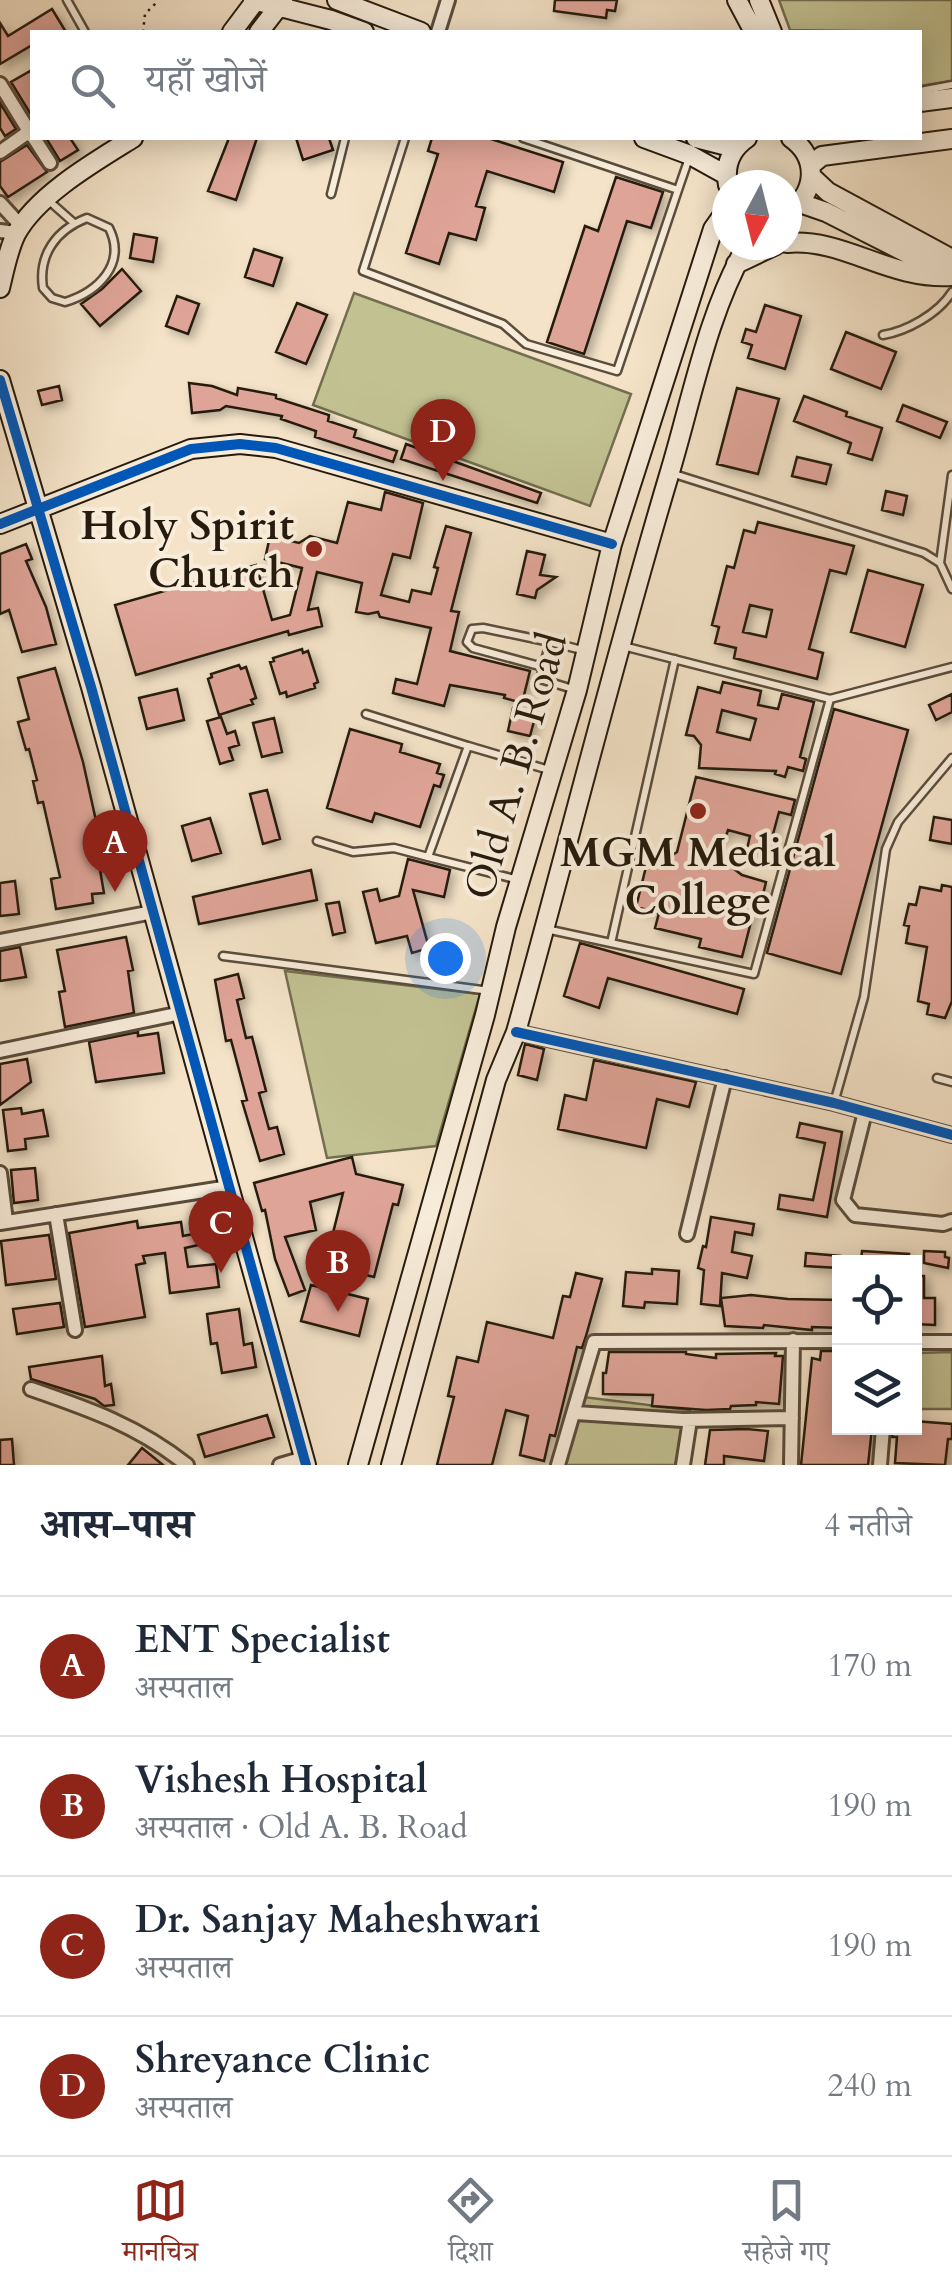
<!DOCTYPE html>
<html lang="hi">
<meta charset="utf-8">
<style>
body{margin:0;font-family:Cardo,"Noto Serif Devanagari",serif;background:#f6f6f7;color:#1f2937}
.controls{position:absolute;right:30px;bottom:30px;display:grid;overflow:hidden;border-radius:0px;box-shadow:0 5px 25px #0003}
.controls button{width:90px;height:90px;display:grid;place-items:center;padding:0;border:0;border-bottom:2px solid #e0e1e3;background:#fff;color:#1f2937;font:50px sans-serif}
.compass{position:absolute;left:712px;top:170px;width:90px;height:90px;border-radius:50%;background:#fff;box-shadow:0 5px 25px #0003;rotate:187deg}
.you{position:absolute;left:445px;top:958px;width:35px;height:35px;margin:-25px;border:8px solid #fff;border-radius:50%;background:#1a73e8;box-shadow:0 0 0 15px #1a73e833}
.badge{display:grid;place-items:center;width:65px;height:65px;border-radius:50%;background:#8f2418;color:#fff;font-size:32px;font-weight:700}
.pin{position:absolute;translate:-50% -82px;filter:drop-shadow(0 2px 5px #0008)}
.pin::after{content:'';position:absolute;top:52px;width:35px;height:30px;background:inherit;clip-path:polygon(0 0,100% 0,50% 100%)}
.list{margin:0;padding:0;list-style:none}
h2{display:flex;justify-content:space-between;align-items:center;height:130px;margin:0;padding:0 40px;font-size:42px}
h2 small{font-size:32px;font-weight:400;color:#747a83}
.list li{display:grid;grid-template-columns:65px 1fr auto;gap:30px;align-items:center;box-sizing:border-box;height:140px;padding:0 40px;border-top:2px solid #e0e1e3}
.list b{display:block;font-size:38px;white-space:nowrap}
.list p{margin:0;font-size:32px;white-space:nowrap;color:#747a83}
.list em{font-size:32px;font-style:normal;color:#747a83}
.icon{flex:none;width:55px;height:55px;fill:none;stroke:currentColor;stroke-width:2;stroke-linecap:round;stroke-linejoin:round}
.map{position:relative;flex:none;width:952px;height:1465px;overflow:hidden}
.search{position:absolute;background:#fff;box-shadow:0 5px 25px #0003;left:30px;right:30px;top:30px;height:110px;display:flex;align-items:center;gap:25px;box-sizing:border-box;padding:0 35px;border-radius:0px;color:#747a83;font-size:38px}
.sheet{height:690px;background:#fff}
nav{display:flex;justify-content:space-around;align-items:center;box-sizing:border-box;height:140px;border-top:2px solid #e0e1e3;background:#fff;font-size:28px;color:#747a83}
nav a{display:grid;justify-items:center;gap:5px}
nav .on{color:#8f2418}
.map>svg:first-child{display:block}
.green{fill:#c2c192;stroke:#746e50;stroke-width:2.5}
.building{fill:#dfa498;stroke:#261b0d;stroke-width:2.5;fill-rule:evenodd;filter:url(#shadow)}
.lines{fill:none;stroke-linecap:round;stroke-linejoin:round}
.lane-casing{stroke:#5a4d3c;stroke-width:11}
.street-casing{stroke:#5a4d3c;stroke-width:18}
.secondary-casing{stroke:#261b0d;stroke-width:22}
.path{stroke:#261b0d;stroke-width:2.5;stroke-dasharray:2.5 5;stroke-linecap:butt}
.lane{stroke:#f8eddb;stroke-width:6}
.street{stroke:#f8eddb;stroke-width:12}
.secondary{stroke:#f8eddb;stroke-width:18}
.cycleway-casing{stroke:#f8eddb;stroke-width:16}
.cycleway{stroke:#0057b8;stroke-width:10}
.poi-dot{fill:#8f2418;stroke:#f8eddb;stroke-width:4}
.labels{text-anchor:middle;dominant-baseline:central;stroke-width:8;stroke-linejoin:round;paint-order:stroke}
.poi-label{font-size:42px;font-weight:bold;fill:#261b0d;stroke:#f8eddb;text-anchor:end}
.street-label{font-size:42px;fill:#261b0d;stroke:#f8eddb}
</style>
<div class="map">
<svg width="952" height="1465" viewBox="0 0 952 1465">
<defs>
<filter id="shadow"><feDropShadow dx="4.5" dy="4.5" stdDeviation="5" flood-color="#0004"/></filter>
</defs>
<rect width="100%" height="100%" fill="#f4e3c8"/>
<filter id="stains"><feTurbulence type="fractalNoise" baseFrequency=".002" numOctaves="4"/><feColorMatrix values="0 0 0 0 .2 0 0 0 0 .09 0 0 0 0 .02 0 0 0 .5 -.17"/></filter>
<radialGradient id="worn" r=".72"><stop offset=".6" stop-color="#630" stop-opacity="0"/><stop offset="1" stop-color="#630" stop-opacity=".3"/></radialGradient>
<!-- green -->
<path class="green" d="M779,0h173v81l-32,5v-54l-130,-2z
M354,293l277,101 -41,112 -277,-101z
M285,971l195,23 -44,152 -109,12z
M952,1352v57h-37v-56z
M583,1397l107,13 -15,55h-112z"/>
<!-- building -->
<path class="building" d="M555,0h62l-2,11 -8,-1 -1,8 -52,-7z
M52,9l14,23h-34v13l-32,19v-41l8,13z
M32,70v42l-2,1 -19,-31z
M0,103l16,26 -11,7 -5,-8z
M46,138h24l8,12 -18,11z
M229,138h28l-21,62 -28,-9z
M296,138h33l4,12 -30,10z
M432,138h56l75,24 -9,30 -67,-21 -11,35 9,2 -9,32 -27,-7 -10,31 -33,-11 32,-99 -10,-3z
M27,145l20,27 -39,25 -8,-11v-24z
M616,177l47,15 -12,36 -24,-7 -43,133 -37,-12 38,-116 13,5z
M134,234l23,4 -4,24 -23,-4z
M254,249l28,9 -9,28 -28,-9z
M122,269l19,22 -41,35 -19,-22 21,-15z
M177,296l22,8 -11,30 -22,-8z
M297,303l30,12 -21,49 -30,-12z
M765,305l36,11 -16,53 -37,-11 4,-13 -10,-3 4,-13 10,3z
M846,332l50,20 -15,37 -50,-20z
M189,383l23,3 25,9 1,-7 38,7v3l53,17 -1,6 28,9 -2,7 43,14 -4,11 -78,-25 1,-6 -35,-12 1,-3 -56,-10 -6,4 -28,3z
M59,386l3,14 -20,5 -4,-14z
M737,388l42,11 -21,75 -41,-10z
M804,396l43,16 -1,4 36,12 -10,32 -24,-7 3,-10 -57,-22z
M903,405l44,17 -7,16 -43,-17z
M406,444l135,49 -4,10 -136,-44z
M797,457l34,8 -5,19 -34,-8z
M886,491l21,5 -4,19 -21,-5z
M385,492l38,11 -13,55 -17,-4 -12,41 28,7 3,-12 19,4 7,-26 -4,-1 12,-41 25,7 -20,78 8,1 -9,39 80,20 -8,32 -18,-5 1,-3 -55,-10 -6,21 -51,-13 3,-14 21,5 14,-56 -51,-11 -2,-5 -10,2 -12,-2 6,-29 -45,-11 -9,38 10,-2 4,18 -33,9 -1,-4 -152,44 -21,-70 141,-40 16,55 18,-5 12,-47 -37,-9 5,-23 29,7 11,-7 27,7 11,-41 33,8z
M758,522l96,24 -8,28 -16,-4 -21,79 14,4 -6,26 -83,-21 2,-10 -21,-5 4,-16 -7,-2 15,-59 7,2 10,-38 11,3zM750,605l22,5 -6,27 -23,-5z
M26,544l6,15 -6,2 20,46 10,37 -34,8 -13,-42 -9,4v-60z
M527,551l18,4 -5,20 16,2 -19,13 -2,8 -18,-4z
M868,570l55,15 -18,62 -54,-15z
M302,649l1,4 5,-2 10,31 -4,2 1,4 -28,9 -1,-5 -6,2 -10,-32 4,-1 -1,-3z
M239,665l2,4 5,-2 10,31 -5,2 2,4 -34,11 -11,-36 4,-2 -1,-3z
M55,668l28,94 21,95 -6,1 6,35 -12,1 1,9 -37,6 -5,-30 9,-2 -17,-75 -5,1 -5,-22 4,-1 -8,-31 -3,1 -8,-28 11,-3 -11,-41z
M723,682l38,9 -3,14 20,4 4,-15 32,8 -14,55 6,2 -3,12 -15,-4 -3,10 -10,-3 1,-3 -77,-3 2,-23 -7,-9 -8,-1 12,-48 22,6zM722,710l34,9 -6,21 -33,-8z
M177,689l7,31 -37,9 -8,-31z
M952,694v18l-16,8 -7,-15z
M513,708l23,6 -6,22 -22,-5z
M834,709l74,21 -67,244 -74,-21z
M221,717l6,17 8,-3 4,14 -10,3 4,12 -13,4 -13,-43z
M274,718l8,34 -20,5 -9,-34z
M350,729l52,15 -2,8 40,12 -3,9 7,2 -4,12 -6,-2 -14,42 -45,-14 -3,9 -45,-14z
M696,777l99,23 -4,15 -12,-3 -7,26 5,1 -4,17 -26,-7 3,-13 -22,-6 -3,9 -9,-3 -3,17 29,22 24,7 -7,29 -5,-1 -12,47 -43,-10 2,-8 -46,-11 4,-15 -23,-6 12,-48 16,2 13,-9z
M267,790l13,49 -17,5 -13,-50z
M934,817l18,3v24l-22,-4z
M210,818l11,35 -29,8 -10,-35z
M408,859l42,11 -6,27 -31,-7 16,58 -17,5 -5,-17 -31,7 -13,-51 14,-3 3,12 19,-5z
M311,870l6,30 -118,24 -6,-27z
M15,881l4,33 -19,2v-33z
M942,885l10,2v114l-7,17 -18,-4 2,-10 -11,-3 9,-54 -21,-4 3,-17 -5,-1 5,-21 7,1 4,-18 21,4z
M339,902l6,30 -12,3 -7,-31z
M126,937l7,33 -5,1 6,42 -69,14 -6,-35 6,-1 -8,-41z
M580,943l164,46 -7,25 -129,-36 -9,30 -35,-12z
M20,947l6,30 -26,4v-30z
M238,974l6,24 -7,2 9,38 6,-1 14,54 -7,2 10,36 8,-2 7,27 -24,7 -18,-60 5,-1 -16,-60 -5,1 -11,-61z
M138,1032v4l20,-3 6,40 -68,9 -7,-40z
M525,1044l19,5 -7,31 -19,-5z
M27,1059l4,23 -31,23v-41z
M594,1060l102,22 -7,25 -32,-8 -11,49 -88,-19 7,-34 21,5z
M21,1108l1,6 21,-4 5,26 -23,3 1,10 -18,2 -5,-41z
M800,1123l42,9 -15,85 -49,-8 2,-14 33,5 12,-57 -28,-6z
M352,1157l4,17 47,11 -5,20 -5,-1 -19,73 -49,-12 18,-72 -33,9 6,28 -31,7 20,53 -16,6 -14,-37 -10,-49 -3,1 -8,-28z
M35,1168l3,32 -24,3 -3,-33z
M711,1217l43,7 -2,11 -17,-3 -3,20 20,4 -5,22 -25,-5 -2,33 -19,-2 3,-34 -6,-2 5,-22 3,1z
M137,1221l1,7 43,-6 2,14 30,-6 3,11 -31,7 3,19 28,-3 3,23 -49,6 -5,-40 -22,3 2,7 -9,2 9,52 -60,10 -16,-94z
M49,1235l7,44 -50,6 -5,-44z
M862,1251l47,3v8h-48z
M924,1251l21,1v5l4,1 -1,10 -24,-5z
M806,1253l34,3 -1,12 -34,-2z
M652,1269l27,2 -2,33 -32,-2 -1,6 -21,-2 3,-34 26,2z
M576,1273l26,6 -16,57 -4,12 -5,-1 -22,89 -5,-1 -6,26 -24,-6 8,-39 -22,-6 -14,55h-55l17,-68 -6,-1 9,-39 21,5 9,-40 66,16 10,-42 7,1z
M914,1276h10v22h11v27l-21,-1z
M311,1285l57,14 -9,37 -58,-15z
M751,1295l37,4 52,1v28l-28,-1v3l-48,-5 -1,3 -38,-2 -4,-28z
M60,1303l4,24 -47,7 -4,-25z
M239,1309l5,36 8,-2 4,24 -34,6 -5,-30 -6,1 -4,-30z
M821,1351h17l2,77h32l-4,37h-67l11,-107 8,2z
M609,1352h77v2l30,4v-4l60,-1 -1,3h8l-4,48 -23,-2v3l-25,1 -1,3 -24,1 -54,-4 1,-11 -50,-1v-21h3z
M102,1356l3,30 6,-2 3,21 -10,1 -9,-7 -64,-20 -2,-12z
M267,1415l7,22 -69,20 -7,-22z
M914,1421l38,3v15h-4l-3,26 -50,-2 2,-26h-5l1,-9h21z
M747,1429l21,2 -4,30 -40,-5v9h-19l5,-35z
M12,1439l2,26h-14v-25z
M142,1448l21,17h-35z"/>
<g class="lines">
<!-- lane casing -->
<g class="lane-casing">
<path id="lane" d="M67,0l18,32
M920,91l32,-6
M405,138l-42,133 140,53 23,20 91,27 61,-181 -155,-52
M678,190l11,-32
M331,194l14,-56
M48,200l26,23
M87,218l22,10c18,36 -11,64 -44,74l-13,-4 -9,-10c-5,-33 13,-58 44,-70z
M883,335c24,-4 55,-21 69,-43
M671,473l253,80 16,10 12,26
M940,563l12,-88
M623,646l207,53
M543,667l-70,-19 -6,-6 5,-13 11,-1 67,14
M576,690l-36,-11 10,-37 36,9
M366,714l102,32
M317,841l36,11 41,-4 34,9
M515,879l-87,-22 40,-111 81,24
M546,929l208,45 76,-275 122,-32
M611,943l64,-284
M223,956l267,35
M937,1078l15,4
M834,1103l30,-106 22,-148 12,-27 54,-64"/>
</g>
<!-- street casing -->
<g class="street-casing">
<path id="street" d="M438,32l10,-32
M0,84l32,52
M34,138l16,25
M0,152l30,-21
M0,203l22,24
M0,231l16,2
M0,941l153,-29
M516,1032l318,71 118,32
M0,1051l181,-38
M865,1112l-22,88 12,15 88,9 9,-3
M0,1173l6,48
M56,1214l19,116
M0,1223l229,-36
M687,1234l38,-156
M914,1342h38
M31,1389c58,20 107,37 156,76
M576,1413l107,7 109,-2
M280,1465l24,-7
M558,1465l36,-123 246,-1
M683,1465l7,-45
M791,1465l2,-125
M880,1465l3,-37"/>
</g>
<!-- secondary casing -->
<g class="secondary-casing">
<path id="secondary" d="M253,0l78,20 33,12
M337,0l84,32
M737,0l17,32
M759,0l13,32
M232,32l24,-32
M259,32l24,-31
M920,102l32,-4
M644,138l46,17 36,20
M696,138l39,10
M811,165l11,-9 130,-17
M812,177l16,15 124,67
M728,185c-4,-20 3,-36 19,-47
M800,203l26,9 126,64
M787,212c30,-18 32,-54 4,-74
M787,243c58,-5 101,37 165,33
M736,264l40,-19
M0,288c4,-16 8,-38 16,-54 21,-39 80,-73 117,-96
M0,380l91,307 215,778
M0,524l191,-75 49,-5 36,4 336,96
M358,1465l127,-450 21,-88 71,-237 35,-146 101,-315 14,-20
M391,1465l105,-385 20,-48c52,-186 98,-373 153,-557 23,-76 38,-161 78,-230"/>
</g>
<!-- path -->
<path class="path" d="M143,32l2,-18 12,-12"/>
<!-- lane -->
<use href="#lane" class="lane"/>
<!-- street -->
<use href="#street" class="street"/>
<!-- secondary -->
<use href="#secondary" class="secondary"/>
<!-- cycleway casing -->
<g class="cycleway-casing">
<path id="cycleway" d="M0,380l91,307 215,778
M0,524l191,-75 49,-5 36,4 336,96
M516,1032l318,71 118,32"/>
</g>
<!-- cycleway -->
<use href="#cycleway" class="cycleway"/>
</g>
<!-- markers -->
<g class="poi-dot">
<circle cx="314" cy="549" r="10"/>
<circle cx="698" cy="811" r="10"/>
</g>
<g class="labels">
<!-- poi labels -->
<g class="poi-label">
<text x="294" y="525">Holy Spirit<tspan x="294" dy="48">Church</tspan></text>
<text x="698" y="852" text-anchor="middle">MGM Medical<tspan x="698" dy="48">College</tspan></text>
</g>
<!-- street labels -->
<g class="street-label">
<text transform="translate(516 766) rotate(-74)">Old A. B. Road</text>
</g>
</g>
<rect width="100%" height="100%" filter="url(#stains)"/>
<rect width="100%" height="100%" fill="url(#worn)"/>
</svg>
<div class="controls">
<button><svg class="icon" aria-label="locate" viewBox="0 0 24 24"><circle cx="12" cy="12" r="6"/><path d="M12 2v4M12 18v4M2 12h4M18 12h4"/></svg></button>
<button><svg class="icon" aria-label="layers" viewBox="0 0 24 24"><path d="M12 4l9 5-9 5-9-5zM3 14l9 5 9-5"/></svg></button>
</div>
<svg class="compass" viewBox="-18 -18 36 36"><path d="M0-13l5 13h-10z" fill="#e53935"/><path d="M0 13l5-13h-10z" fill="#747a83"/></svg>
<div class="you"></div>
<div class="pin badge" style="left:115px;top:892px">A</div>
<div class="pin badge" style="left:338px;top:1312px">B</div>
<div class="pin badge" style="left:221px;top:1273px">C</div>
<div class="pin badge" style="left:443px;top:481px">D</div>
<div class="search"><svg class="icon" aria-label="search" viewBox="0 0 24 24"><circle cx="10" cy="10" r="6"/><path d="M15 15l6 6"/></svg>यहाँ खोजें</div>
</div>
<section class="sheet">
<h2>आस-पास<small>4 नतीजे</small></h2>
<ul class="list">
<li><span class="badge">A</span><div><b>ENT Specialist</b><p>अस्पताल</p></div><em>170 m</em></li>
<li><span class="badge">B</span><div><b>Vishesh Hospital</b><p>अस्पताल · Old A. B. Road</p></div><em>190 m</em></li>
<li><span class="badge">C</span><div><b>Dr. Sanjay Maheshwari</b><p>अस्पताल</p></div><em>190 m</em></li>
<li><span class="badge">D</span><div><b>Shreyance Clinic</b><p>अस्पताल</p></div><em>240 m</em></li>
</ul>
</section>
<nav>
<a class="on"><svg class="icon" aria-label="map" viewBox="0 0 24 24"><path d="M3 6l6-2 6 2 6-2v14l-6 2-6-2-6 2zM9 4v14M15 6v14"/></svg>मानचित्र</a>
<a><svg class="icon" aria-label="directions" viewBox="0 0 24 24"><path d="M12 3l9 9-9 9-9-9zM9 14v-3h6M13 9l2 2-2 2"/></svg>दिशा</a>
<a><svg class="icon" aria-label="saved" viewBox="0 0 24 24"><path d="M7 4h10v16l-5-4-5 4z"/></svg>सहेजे गए</a>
</nav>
